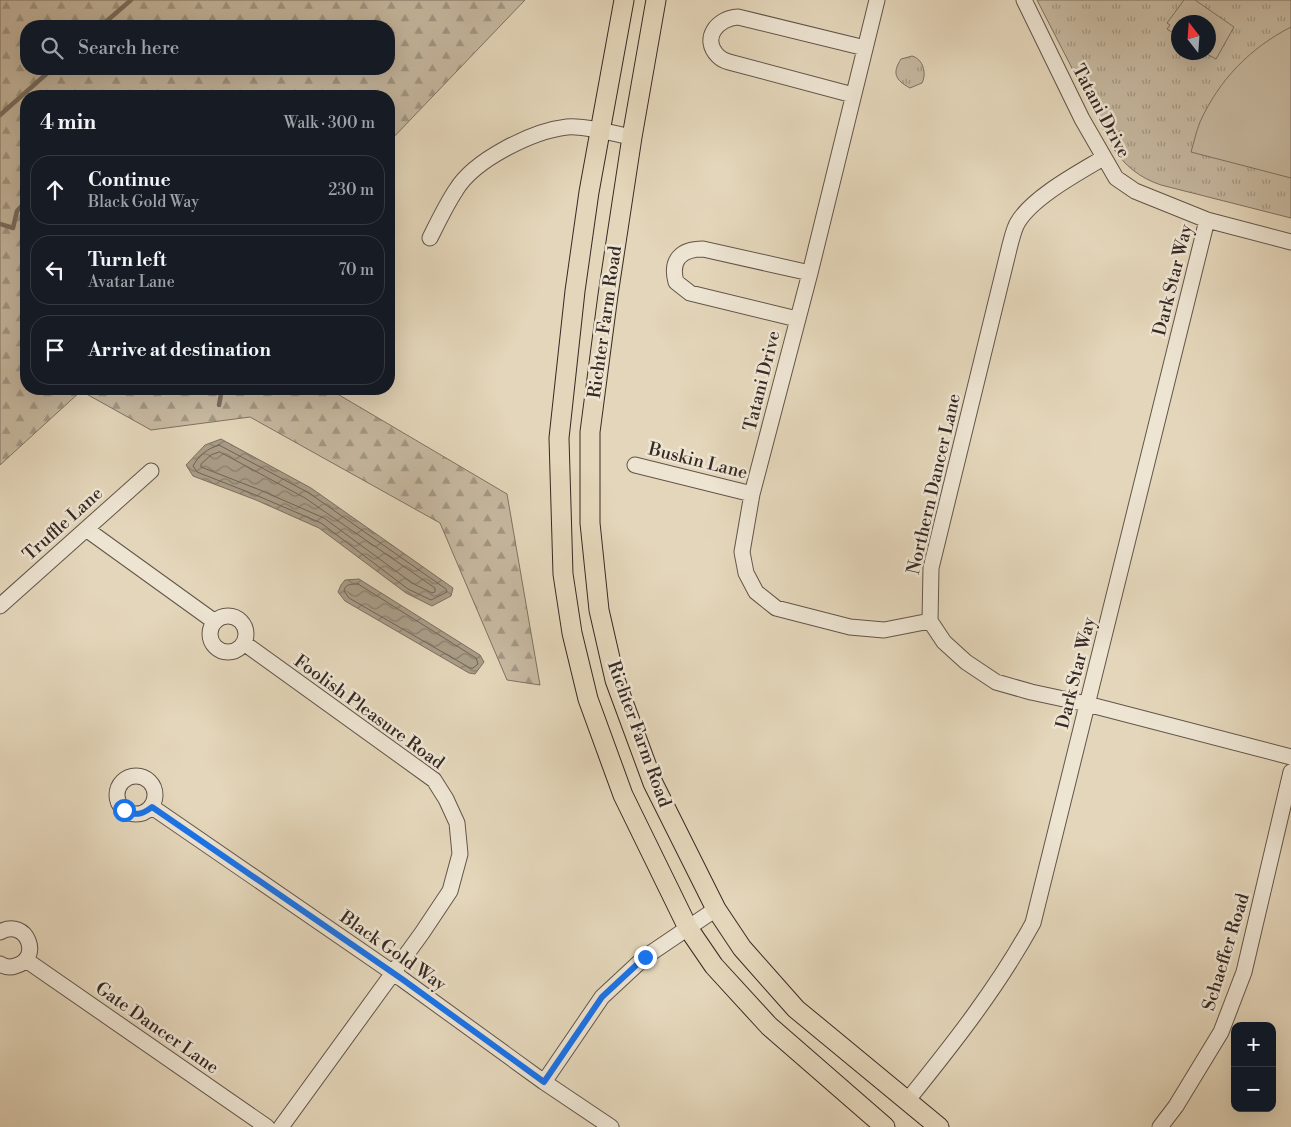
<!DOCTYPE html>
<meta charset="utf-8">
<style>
body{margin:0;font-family:"Libre Bodoni",serif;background:#242831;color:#f1f3f6}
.controls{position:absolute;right:15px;bottom:15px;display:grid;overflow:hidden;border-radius:10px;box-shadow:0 5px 20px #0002}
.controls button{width:45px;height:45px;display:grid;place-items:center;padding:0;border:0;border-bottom:1px solid #363941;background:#171b24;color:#f1f3f6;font:25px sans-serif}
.compass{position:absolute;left:1171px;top:15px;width:45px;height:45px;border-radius:50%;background:#171b24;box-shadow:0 5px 20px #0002;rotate:343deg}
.stop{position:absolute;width:15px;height:15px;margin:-11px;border:4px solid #1a73e8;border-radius:50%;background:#fff}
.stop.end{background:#1a73e8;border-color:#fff;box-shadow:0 1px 5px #0008}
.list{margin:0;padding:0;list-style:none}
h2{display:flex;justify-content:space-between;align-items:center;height:65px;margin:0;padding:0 20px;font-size:21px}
h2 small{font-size:16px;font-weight:400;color:#9ea1a6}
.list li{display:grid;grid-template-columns:32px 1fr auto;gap:15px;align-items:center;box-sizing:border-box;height:70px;margin:0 10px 10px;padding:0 10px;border:1px solid #363941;border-radius:20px}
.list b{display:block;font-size:19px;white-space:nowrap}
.list p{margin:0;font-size:16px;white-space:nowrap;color:#9ea1a6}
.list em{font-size:16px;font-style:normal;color:#9ea1a6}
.icon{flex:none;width:28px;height:28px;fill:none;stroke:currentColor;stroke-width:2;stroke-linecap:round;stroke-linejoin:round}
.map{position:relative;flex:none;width:1291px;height:1127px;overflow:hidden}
.search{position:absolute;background:#171b24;box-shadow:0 5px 20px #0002;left:20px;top:20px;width:375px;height:55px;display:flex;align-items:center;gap:12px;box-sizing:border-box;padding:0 18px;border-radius:20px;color:#9ea1a6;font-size:19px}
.panel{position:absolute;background:#171b24;box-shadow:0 5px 20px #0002;left:20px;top:90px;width:375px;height:305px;border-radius:20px}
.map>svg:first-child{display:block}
.grass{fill:url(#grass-tufts);stroke:#7f7263;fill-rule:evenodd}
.forest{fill:url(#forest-firs);stroke:#7f7263;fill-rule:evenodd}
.pitch{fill:#c7b9a1;stroke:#7f7263}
.water{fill:url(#water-waves);stroke:#7b6e60}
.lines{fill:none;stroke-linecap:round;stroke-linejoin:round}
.shore{stroke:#706356;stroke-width:1}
.stream{stroke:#7b6e60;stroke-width:4.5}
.minor-casing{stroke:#62554a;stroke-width:17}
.major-casing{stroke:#372a25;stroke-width:21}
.minor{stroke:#ede4d2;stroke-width:15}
.major{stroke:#e4d6ba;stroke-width:19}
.route{stroke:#1a73e8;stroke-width:6}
.labels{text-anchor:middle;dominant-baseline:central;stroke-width:5;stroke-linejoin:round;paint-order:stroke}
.street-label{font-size:18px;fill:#372a25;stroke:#ede4d2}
</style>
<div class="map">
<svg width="1291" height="1127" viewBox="0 0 1291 1127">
<defs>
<pattern id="grass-tufts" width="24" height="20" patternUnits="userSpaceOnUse" patternTransform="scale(1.25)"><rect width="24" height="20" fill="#c7b9a1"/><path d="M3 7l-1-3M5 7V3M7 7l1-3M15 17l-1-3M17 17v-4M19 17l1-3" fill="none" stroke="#a29783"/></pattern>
<pattern id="forest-firs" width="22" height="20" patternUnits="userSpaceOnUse" patternTransform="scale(1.25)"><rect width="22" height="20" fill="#c7b9a1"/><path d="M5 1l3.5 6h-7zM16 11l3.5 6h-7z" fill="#a29783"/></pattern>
<pattern id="water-waves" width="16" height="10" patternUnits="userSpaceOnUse" patternTransform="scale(1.25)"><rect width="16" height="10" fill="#a99c87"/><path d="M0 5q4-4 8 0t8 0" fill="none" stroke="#8a7f6e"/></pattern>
</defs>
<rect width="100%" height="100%" fill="#e4d6ba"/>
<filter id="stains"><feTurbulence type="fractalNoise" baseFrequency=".004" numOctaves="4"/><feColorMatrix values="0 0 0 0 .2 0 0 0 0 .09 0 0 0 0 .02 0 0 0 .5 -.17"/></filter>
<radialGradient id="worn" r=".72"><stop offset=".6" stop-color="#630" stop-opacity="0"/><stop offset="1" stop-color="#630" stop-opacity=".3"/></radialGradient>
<!-- grass -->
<path class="grass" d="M1037,0h254v218l-130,-33c-21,-7 -36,-19 -48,-37zM1178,22h30v30h-30z
M912,56c11,3 15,17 10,27l-12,5c-15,-8 -18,-15 -9,-29z"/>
<!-- forest -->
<path class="forest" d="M0,0h525l-136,142v-46h-363v293h303l178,105 33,191 -33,-5 -67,-157 -190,-106 -99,13 -70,-39 -81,74zM26,26h363v43h-363z"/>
<!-- pitch -->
<path class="pitch" d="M1184,0h11l39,27 -18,32 -11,-6 3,-1v-30h-30v14l-11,-7 3,-4 -3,-2z
M1291,27v151l-100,-26c3,-10 5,-20 9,-30 19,-42 50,-74 91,-95z"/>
<!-- water -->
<path class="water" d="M221,439l90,49 142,100 -2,8 -19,10 -26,-13 -87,-65 -63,-28 -63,-24 -7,-11 19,-20z
M359,579l121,76 4,7 -9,12 -6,-1 -124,-72 -7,-9 3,-7 4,-5z"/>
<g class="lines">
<!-- shore -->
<path class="shore" d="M219,445l90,48 137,96 1,3 -16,8 -23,-11 -87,-66 -63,-27 -61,-24 -4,-6c6,-11 14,-17 26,-21z
M220,452l85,46 130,90v4l-3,1 -20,-10 -88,-65 -64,-28 -59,-23v-3l10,-9z
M358,584l118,74 2,6 -5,4h-3l-121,-70 -5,-7c1,-7 7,-7 14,-7z"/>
<!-- stream -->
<path class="stream" d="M101,26l30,-26
M0,115l52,-46
M0,224l13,4 4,-17 9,-10
M219,405l3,-16"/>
<!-- minor casing -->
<g class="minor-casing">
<path id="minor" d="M877,0l-67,273 -58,221 -10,58 4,21 10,19 20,16 74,19 34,3 46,-9
M1024,0l58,119 34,59 19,13 72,29 84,22
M853,95l-124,-33c-4,-1 -8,-3 -11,-6 -17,-17 -1,-38 20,-39l127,31
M1103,158c-25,15 -70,39 -85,64 -4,6 -6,16 -8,23l-79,323 -1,53 14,21 22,20 30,20 35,10 56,12 204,53
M430,238c8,-16 16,-33 26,-48 18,-30 76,-59 111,-63 16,-2 48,7 65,10
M797,319l-107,-26 -14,-11c-6,-22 5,-33 27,-33l107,24
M635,465l117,29
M86,529l129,93
M0,606l151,-135
M210 634a18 18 0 1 1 36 0a18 18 0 1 1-36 0Z
M244,643l190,137 12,19 11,24 3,31 -10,37 -28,42 -141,194
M117 795a19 19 0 1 1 38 0a19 19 0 1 1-38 0Z
M152,807l250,172 142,103 67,45
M0,932c27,-15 43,27 15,34 -5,2 -10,1 -15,-2
M26,960l241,167
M544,1082l58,-85 43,-40 71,-48
M907,1101c46,-57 91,-114 126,-178l174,-703
M1160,1127l16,-21 45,-74 23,-60 47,-200"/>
</g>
<!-- major casing -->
<g class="major-casing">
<path id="major" d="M624,0l-35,192 -14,99 -16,147 4,136 9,59 16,66 35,96 65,133 26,38 55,60 116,101
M656,0l-24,137 -24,158 -18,137v91l9,87 16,70 38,103 63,126 26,39 54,61 143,118"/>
</g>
<!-- minor -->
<use href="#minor" class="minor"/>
<!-- major -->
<use href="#major" class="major"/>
</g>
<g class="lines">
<!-- route -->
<path class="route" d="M124,810c11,6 18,5 28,-3l250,172 142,103 58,-85 43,-40"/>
</g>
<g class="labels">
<!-- street labels -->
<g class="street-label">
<text transform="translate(1101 111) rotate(62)">Tatani Drive</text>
<text transform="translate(1173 280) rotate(-76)">Dark Star Way</text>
<text transform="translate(605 322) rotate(-82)">Richter Farm Road</text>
<text transform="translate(762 381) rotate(-76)">Tatani Drive</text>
<text transform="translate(698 461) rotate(14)">Buskin Lane</text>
<text transform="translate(934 484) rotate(-77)">Northern Dancer Lane</text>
<text transform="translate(63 524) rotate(-42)">Truffle Lane</text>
<text transform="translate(1076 673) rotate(-76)">Dark Star Way</text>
<text transform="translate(369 712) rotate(36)">Foolish Pleasure Road</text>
<text transform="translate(639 734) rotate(70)">Richter Farm Road</text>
<text transform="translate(393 951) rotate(35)">Black Gold Way</text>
<text transform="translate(1226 952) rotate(-73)">Schaeffer Road</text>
<text transform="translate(157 1028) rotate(35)">Gate Dancer Lane</text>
</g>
</g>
<rect width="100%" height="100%" filter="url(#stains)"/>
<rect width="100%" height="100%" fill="url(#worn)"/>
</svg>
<div class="controls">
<button>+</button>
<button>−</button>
</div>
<svg class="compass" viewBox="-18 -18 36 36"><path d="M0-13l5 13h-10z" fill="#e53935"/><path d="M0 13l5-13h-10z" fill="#9ea1a6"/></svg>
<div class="stop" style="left:124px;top:810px"></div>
<div class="stop end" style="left:645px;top:957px"></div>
<div class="search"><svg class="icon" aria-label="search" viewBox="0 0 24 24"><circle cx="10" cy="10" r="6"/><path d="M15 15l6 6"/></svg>Search here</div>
<section class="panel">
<h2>4 min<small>Walk · 300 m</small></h2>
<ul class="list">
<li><svg class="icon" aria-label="ahead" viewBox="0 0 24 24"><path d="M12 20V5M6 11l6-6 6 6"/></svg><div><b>Continue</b><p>Black Gold Way</p></div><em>230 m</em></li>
<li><svg class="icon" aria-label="left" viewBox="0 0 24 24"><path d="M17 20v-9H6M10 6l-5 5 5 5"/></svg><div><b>Turn left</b><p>Avatar Lane</p></div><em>70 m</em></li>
<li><svg class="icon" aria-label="arrive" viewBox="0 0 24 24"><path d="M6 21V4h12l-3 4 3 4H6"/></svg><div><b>Arrive at destination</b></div></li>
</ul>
</section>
</div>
